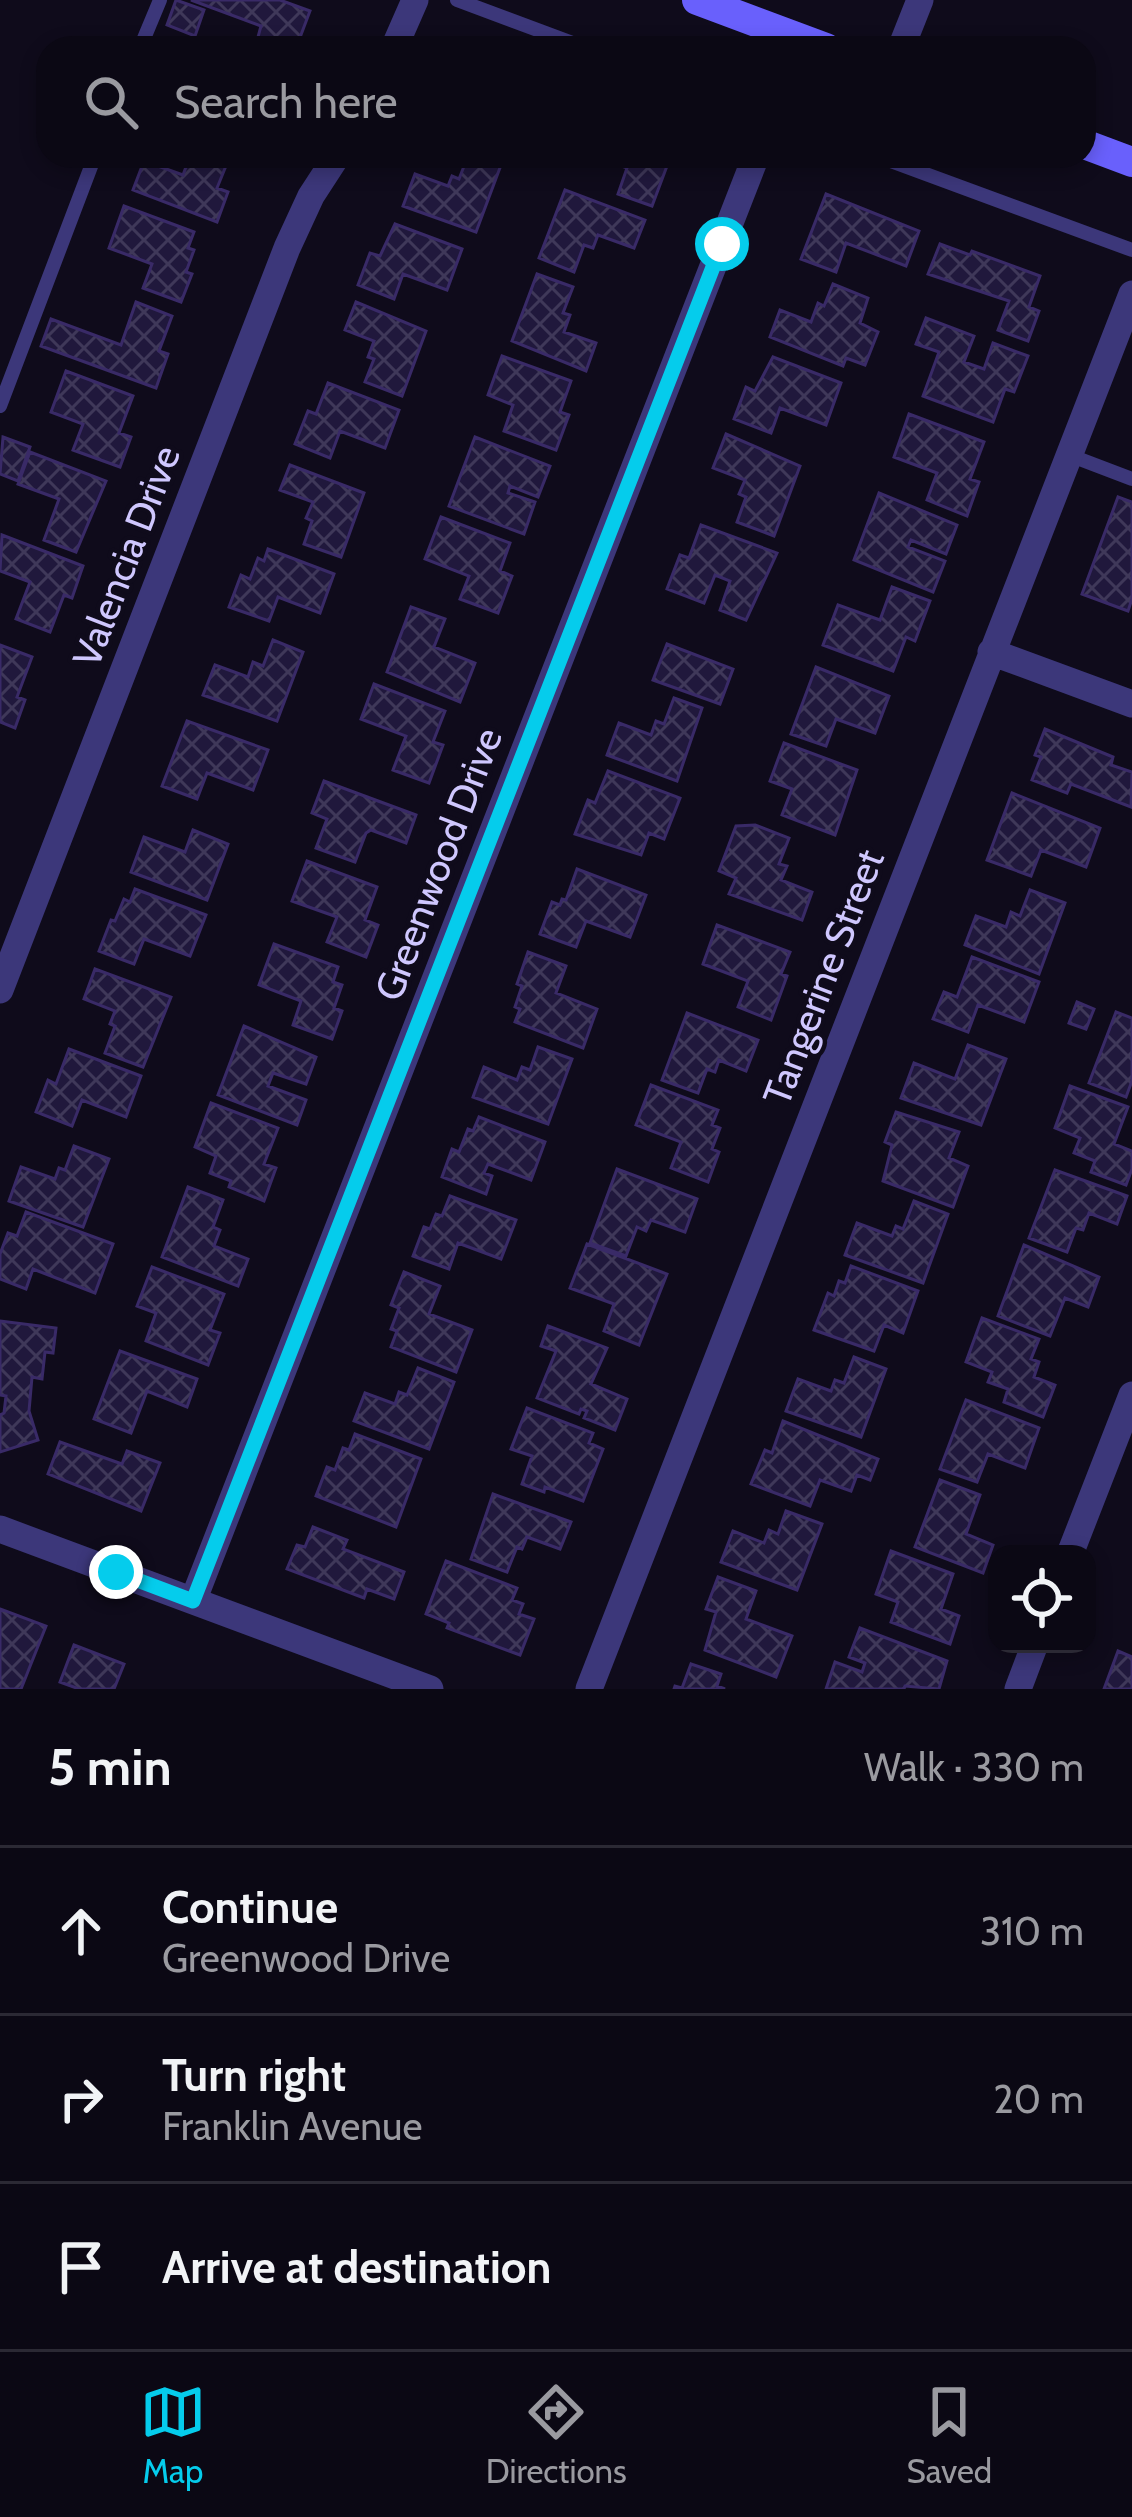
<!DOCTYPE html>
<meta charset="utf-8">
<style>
body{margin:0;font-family:Cabin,sans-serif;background:#191622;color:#f1f3f6}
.controls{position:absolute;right:36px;bottom:36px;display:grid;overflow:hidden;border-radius:24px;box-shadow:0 6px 18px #0003}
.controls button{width:108px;height:108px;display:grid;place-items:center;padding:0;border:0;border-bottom:3px solid #2b2934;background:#0b0814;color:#f1f3f6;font:60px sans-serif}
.stop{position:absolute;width:36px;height:36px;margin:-27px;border:9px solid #05ccec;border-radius:50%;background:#fff}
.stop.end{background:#05ccec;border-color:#fff;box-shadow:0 3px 12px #0008}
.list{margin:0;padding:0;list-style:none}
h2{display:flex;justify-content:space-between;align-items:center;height:156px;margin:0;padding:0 48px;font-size:51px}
h2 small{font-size:39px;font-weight:400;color:#9a9aa0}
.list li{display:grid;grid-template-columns:78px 1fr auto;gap:36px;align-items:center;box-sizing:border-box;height:168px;padding:0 48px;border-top:3px solid #2b2934}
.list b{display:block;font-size:45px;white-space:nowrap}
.list p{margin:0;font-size:39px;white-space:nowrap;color:#9a9aa0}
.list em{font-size:39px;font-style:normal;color:#9a9aa0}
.icon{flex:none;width:66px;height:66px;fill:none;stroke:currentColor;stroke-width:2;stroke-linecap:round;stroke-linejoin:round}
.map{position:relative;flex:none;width:1132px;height:1689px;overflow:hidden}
.search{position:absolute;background:#0b0814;box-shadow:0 6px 18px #0003;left:36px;right:36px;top:36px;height:132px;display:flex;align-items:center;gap:30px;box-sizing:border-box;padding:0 42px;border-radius:36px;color:#9a9aa0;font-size:45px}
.sheet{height:660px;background:#0b0814}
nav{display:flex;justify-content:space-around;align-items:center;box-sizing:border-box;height:168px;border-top:3px solid #2b2934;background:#0b0814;font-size:33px;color:#9a9aa0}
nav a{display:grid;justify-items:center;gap:6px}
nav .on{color:#05ccec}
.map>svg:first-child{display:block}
.building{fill:url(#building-cross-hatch);stroke:#392a67;stroke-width:3}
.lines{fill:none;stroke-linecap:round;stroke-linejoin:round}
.service{stroke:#3c377a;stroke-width:14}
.minor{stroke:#3c377a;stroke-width:27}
.secondary{stroke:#6960fc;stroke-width:30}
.route{stroke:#05ccec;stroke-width:15}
.labels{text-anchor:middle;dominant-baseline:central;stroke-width:9;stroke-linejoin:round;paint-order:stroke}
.street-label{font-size:39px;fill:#cfc7fe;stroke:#0f0b1b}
</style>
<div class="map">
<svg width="1132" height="1689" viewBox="0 0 1132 1689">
<defs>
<pattern id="building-cross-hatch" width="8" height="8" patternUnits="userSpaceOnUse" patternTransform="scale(3)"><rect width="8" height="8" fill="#20183c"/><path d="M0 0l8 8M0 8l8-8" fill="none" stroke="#3f3859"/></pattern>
</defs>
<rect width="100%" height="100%" fill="#0f0b1b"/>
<!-- building -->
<path class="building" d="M176,0l28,10 -9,26 -28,-11z
M191,0h89l30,11 -11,29 -3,-1 -3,9h-6l-29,-11 3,-11z
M190,156h40l-13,32 11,4 -11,30 -84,-32 11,-29 39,14z
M468,156l33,9 -25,67 -73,-26 12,-32 33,12 4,-10 7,3z
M595,156h61l-2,6 13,4 -15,40 -34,-12 9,-26z
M565,190l80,30 -11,28 -36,-13 -5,13 -9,-3 -10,27 -35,-14z
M826,194l93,37 -13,35 -60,-23 -10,29 -35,-13z
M124,206l70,26 -6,16 6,2 -8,22 6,2 -11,28 -38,-14 9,-24 -43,-16z
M395,224l67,25 -15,41 -44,-16 -9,25 -36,-14 12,-32 10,3z
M940,244l30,11 2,-4 68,25 -11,31 10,4 -11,30 -30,-11 11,-29 -81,-27z
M537,274l36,13 -10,26 7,2 -6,17 32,11 -10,28 -74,-30z
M833,284l35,14 -8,25 18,9 -13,33 -19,-7 -3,8 -73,-29 10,-27 31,12 7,-19 6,3z
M136,302l36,14 -13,35 9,3 -12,34 -115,-42 10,-27 70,26z
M356,302l70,29 -24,65 -37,-14 9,-23 -6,-2 6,-16 -29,-11z
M926,318l48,18 -10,26 20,7 9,-26 35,13 -14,36 -9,-3 -12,33 -70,-26 16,-44 -23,-8z
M502,356l69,25 -11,31 9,3 -13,35 -52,-19 9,-26 -25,-10z
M773,357l68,26 -15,42 -46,-17 -9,25 -37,-14 12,-32 9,4z
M66,371l67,25 -14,37 12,4 -11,30 -47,-17 10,-26 -32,-12z
M328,383l71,27 -14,38 -45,-17 -10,27 -35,-14 13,-33 8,3z
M909,414l75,28 -14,37 9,3 -12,34 -40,-16 10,-27 -43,-16z
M726,434l74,32 -26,70 -37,-14 9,-25 -7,-3 6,-14 -32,-12z
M3,437l27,10 -12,34 -18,-7z
M475,437l75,29 -12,31 -28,-11 -2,7 27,9 -11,32 -75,-28z
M30,452l76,29 -30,71 -32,-12 15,-41 -41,-15z
M290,465l74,28 -23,64 -37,-13 8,-23 -6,-3 7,-16 -33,-12z
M879,493l78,32 -11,29 -35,-14 -3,7 37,14 -12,31 -79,-32z
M1118,497l14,5v97l-4,12 -46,-17z
M441,517l69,26 -10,28 12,5 -14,37 -38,-14 9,-23 -44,-17z
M701,525l76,28 -31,67 -26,-10 10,-29 -15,-6 -11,28 -37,-14 13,-34 9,3z
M2,535l81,31 -11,32 -8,-3 -14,37 -34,-13 14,-37 -30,-11z
M268,549l66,25 -14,39 -42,-16 -9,24 -40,-14 12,-32 9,4 8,-21 6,3z
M892,587l38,14 -15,40 -9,-4 -13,34 -70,-26 15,-40 42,15z
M411,607l34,12 -11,28 41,16 -15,39 -73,-30z
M273,640l30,12 -26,69 -74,-26 12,-30 33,12 5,-15 10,4z
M667,644l66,25 -13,35 -67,-24z
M0,645l32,12 -15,40 8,3 -10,28 -15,-6z
M816,667l73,29 -14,37 -39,-14 -10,27 -35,-12z
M374,684l71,27 -12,31 10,3 -14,38 -36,-13 13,-34 -45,-17z
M674,698l28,10 -25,73 -70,-26 12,-32 32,12 5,-14 8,3z
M187,721l81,29 -15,40 -46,-17 -10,26 -35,-13z
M1045,729l68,28 -2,8 21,7 -1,35 -60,-23 -4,9 -35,-13 9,-23 -6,-2z
M784,743l73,27 -22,65 -53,-20 10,-26 -22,-8z
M608,771l72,27 -16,41 -15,-6 -8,22 -66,-21 13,-34 7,3z
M324,781l92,34 -10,28 -35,-13 -5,3 -11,29 -39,-14 11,-29 -15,-6z
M1012,793l88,35 -14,39 -45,-17 -10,26 -44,-16z
M755,825l34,13 -10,26 8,2 -6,14 31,12 -10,28 -73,-26 7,-16 -17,-7 17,-45z
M193,830l35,14 -21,56 -76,-28 13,-35 41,15z
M307,861l70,26 -12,33 13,5 -12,32 -39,-15 10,-25 -45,-16z
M577,869l69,26 -16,42 -44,-16 -10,26 -36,-13 12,-32 8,3 2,-6 4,1z
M135,889l71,26 -16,41 -46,-17 -10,25 -35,-13 12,-31 4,1 9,-22 6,3z
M1030,890l35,13 -26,71 -74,-29 11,-29 30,11 5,-15 9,4z
M717,925l73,27 -9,22 6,2 -16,44 -33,-13 10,-26 -45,-17z
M274,944l64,23 -5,15 9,3 -8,23 8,3 -10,28 -39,-14 8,-24 -42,-16z
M528,952l38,14 -10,27 41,16 -14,39 -68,-26 5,-13 -5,-2 7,-21 -5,-2z
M972,957l67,25 -15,40 -46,-17 -10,27 -35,-13 11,-27 13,5z
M95,969l76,28 -28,70 -38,-14 10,-27 -5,-2 5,-13 -31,-12z
M1077,1002l17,7 -8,20 -17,-6z
M1116,1012l16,6v63l-6,16 -37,-14z
M687,1013l71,27 -12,31 -27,-11 -4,12 -8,-3 -9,24 -36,-13z
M244,1026l72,31 -10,27 -33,-11 -5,13 38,14 -9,25 -79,-30z
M968,1045l38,14 -25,66 -80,-27 13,-35 41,16z
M538,1047l34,12 -24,65 -75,-27 11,-30 33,13 5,-13 8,3z
M69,1049l72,27 -15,41 -44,-17 -10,26 -36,-14 12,-32 8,4z
M651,1085l67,25 -6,15 8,3 -8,21 7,3 -11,30 -37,-14 10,-26 -45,-17z
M1070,1086l58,21 -14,37 18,7v18l-6,16 -35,-13 4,-11 -21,-8 6,-15 -25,-10z
M211,1103l67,25 -14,36 12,4 -12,33 -35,-14 2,-6 -21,-8 6,-17 -21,-9z
M896,1112l63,20 -10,26 19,8 -15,41 -70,-26 9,-36 -7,-3z
M479,1117l66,25 -14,38 -43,-16 -4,9 8,3 -6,18 -44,-17 10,-28 7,3 9,-23 5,2z
M74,1146l35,13 -26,68 -74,-26 12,-34 34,12 4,-11 6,2z
M617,1169l80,30 -12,33 -34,-12 -5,11 -9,-4 -11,29 -36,-13z
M1055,1170l72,26 -10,28 -28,-11 -6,17 -7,-2 -9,24 -38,-14z
M188,1187l35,13 -10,27 7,3 -6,16 34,13 -10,27 -76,-29z
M450,1196l66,24 -15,39 -43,-16 -9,26 -36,-13 11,-29 6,2 6,-15 6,2z
M914,1201l34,13 -25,69 -78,-28 12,-32 35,13 4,-10 7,3z
M26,1212l87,32 -18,49 -62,-24 -7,20 -26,-10v-25l8,-21 9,3z
M587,1244l80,30 -28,71 -35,-14 10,-27 -44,-16z
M1024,1245l75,32 -11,30 -23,-9 -15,38 -52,-20z
M851,1266l67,25 -15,42 -19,-8 -10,26 -60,-21 14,-37 6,3 5,-15 6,2z
M152,1267l72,27 -14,36 10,3 -12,32 -62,-24 10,-28 -19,-7z
M404,1272l36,14 -11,28 43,16 -16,42 -65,-25 6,-16 -6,-2 8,-21 -8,-3z
M982,1318l57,21 -8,20 8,3 -5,15 21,8 -12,32 -39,-15 4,-13 -20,-7 4,-10 -26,-10z
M0,1321l56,7 -3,25 -8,-1 -3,27 -10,-2 -3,34 9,29 -38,12v-37l4,-2 2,-17 -6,-1z
M548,1326l59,22 -16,36 36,15 -12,31 -31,-12 3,-7 -6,-2 -2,5 -42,-16 19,-47 -15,-5z
M120,1351l77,28 -10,28 -40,-16 -16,42 -37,-14z
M854,1357l32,12 -25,68 -75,-26 12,-32 33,12 4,-11 9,3z
M418,1368l36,14 -25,67 -75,-28 11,-28 30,11 4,-12 8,3z
M966,1400l73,28 -14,40 -37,-14 -11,28 -37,-13z
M527,1408l66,25 -4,10 14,6 -20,52 -38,-14 -1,5 -22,-8 10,-28 -21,-7z
M783,1421l95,38 -8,21 -13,-5 -6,16 -31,-11 -10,26 -59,-22 14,-34 7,3z
M355,1434l66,25 -25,68 -80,-31 11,-29 8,3 8,-22 6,2z
M60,1442l62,22 5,-13 33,12 -19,48 -93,-37z
M940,1480l40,15 -14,39 27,11 -10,28 -68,-26z
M493,1494l78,28 -11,27 -33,-12 -5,12 -5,-2 -10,25 -36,-13z
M786,1511l36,13 -25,66 -76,-28 12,-31 31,12 5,-13 9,4z
M313,1527l34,13 -4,9 61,23 -10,27 -27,-10 -3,9 -77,-29 10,-24 8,2z
M891,1551l62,23 -12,35 18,7 -9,28 -59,-22 7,-20 -22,-8z
M446,1561l71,27 -5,12 11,4 -4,10 15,5 -14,36 -73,-27 2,-5 -23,-9z
M718,1577l38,14 -10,28 46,17 -16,41 -71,-27 11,-38 -10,-3z
M0,1609l46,17 -25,63h-21z
M860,1628l87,33 -8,28 -34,-3 -1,3h-78l9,-27 27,10 3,-9 -16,-6z
M74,1645l50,19 -10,25h-35l-19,-7z
M1118,1651l14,6v32h-28z
M691,1664l30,10 -4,12 8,3h-51l1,-3 7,2z"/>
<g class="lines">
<!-- service -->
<path class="service" d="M457,0l129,48
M140,48l20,-48
M877,156l255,94
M0,406l95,-250
M1069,455l63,24"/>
<!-- minor -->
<path class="minor" d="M394,48l21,-48
M901,48l19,-48
M991,652l141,52
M0,990l287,-742 24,-52 26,-40
M0,1529l430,160
M1070,1554l62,-159
M193,1601l563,-1445
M589,1689l543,-1395
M1018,1689l17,-45"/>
<!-- secondary -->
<path class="secondary" d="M697,0l129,48
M1084,144l48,18"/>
</g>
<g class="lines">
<!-- route -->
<path class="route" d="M116,1572l77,29 529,-1357"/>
</g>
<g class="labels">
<!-- street labels -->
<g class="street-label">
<text transform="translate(126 556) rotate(-69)">Valencia Drive</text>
<text transform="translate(438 864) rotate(-69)">Greenwood Drive</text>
<text transform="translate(823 977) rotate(-69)">Tangerine Street</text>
</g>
</g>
</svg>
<div class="controls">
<button><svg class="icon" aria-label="locate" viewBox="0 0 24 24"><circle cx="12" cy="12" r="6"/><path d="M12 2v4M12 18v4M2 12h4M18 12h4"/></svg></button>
</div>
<div class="stop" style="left:722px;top:244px"></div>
<div class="stop end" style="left:116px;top:1572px"></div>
<div class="search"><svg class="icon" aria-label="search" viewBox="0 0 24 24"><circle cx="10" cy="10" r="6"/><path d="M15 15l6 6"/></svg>Search here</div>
</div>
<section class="sheet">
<h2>5 min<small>Walk · 330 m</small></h2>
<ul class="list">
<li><svg class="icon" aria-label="ahead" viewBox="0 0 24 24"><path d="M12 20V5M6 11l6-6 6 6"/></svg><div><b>Continue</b><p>Greenwood Drive</p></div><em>310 m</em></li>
<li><svg class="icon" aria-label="right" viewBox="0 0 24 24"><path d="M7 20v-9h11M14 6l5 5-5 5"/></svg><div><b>Turn right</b><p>Franklin Avenue</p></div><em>20 m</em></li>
<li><svg class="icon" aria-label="arrive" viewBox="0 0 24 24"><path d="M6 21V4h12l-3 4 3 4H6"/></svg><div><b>Arrive at destination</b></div></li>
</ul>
</section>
<nav>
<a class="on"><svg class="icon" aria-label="map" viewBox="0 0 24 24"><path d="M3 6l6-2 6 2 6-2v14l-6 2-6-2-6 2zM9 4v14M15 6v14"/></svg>Map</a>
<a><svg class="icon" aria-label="directions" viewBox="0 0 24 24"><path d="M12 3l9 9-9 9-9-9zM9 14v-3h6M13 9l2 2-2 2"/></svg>Directions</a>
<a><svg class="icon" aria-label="saved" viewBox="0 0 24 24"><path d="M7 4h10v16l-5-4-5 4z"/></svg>Saved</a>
</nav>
